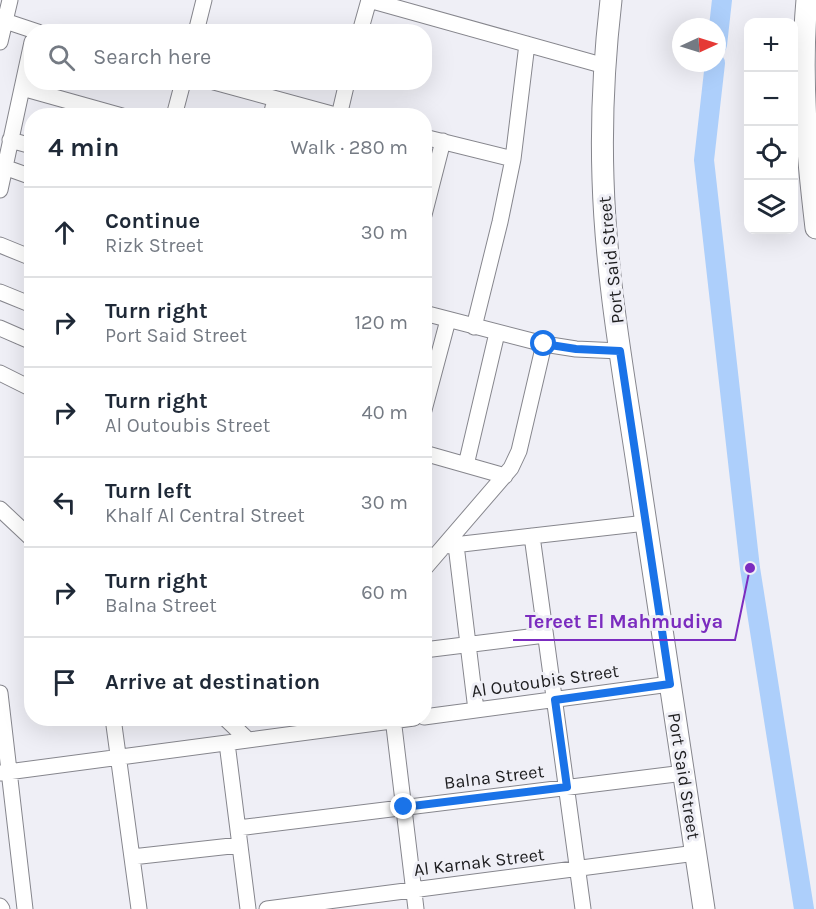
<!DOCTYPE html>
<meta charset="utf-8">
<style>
body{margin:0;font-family:Karla,sans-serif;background:#f2f2f3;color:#1f2937}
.controls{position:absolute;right:18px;top:18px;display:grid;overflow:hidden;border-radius:12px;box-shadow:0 6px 24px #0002}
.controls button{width:54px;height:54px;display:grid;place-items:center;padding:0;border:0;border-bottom:2px solid #e0e1e3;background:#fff;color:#1f2937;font:30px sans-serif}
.compass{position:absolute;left:672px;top:18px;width:54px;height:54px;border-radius:50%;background:#fff;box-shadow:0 6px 24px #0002;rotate:86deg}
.stop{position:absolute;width:18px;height:18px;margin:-14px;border:4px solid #1a73e8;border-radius:50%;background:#fff}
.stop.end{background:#1a73e8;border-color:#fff;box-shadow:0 2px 6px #0008}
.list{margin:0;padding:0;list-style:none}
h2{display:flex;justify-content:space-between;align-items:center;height:78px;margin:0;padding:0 24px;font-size:26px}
h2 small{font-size:20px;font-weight:400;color:#747a83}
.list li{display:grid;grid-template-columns:39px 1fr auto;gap:18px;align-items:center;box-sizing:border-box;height:90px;padding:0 24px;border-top:2px solid #e0e1e3}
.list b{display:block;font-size:22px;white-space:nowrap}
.list p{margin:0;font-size:20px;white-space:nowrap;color:#747a83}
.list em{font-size:20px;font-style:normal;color:#747a83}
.icon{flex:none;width:33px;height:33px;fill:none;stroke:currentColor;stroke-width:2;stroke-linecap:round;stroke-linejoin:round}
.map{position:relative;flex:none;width:816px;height:909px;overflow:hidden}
.search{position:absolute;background:#fff;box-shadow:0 6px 24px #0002;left:24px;top:24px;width:408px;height:66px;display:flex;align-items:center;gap:15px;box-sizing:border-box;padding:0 21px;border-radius:24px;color:#747a83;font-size:22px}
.panel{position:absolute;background:#fff;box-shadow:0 6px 24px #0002;left:24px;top:108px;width:408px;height:618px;border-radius:24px}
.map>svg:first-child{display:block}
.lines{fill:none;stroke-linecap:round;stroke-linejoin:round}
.canal{stroke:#adcffb;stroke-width:20}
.minor-casing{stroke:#86868d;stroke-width:17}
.secondary-casing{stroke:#86868d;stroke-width:23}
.minor{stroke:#fff;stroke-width:15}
.secondary{stroke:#fff;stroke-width:21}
.route{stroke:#1a73e8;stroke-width:8}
.labels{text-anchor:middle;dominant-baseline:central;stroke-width:6;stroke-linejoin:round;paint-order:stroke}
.street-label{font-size:18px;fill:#1d1d1f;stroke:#efeff6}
.leader{fill:none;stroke:#7b2cbf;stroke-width:2}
.callout-dot{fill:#7b2cbf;stroke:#efeff6;stroke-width:2}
.callout-label{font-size:20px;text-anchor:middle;font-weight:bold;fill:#7b2cbf;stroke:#efeff6;stroke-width:6;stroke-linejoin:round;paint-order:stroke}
</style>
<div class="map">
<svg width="816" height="909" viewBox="0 0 816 909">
<rect width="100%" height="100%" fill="#efeff6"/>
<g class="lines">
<!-- canal -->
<path class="canal" d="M717,45l5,-45
M715,63l-11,97 46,408 54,341"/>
<!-- minor casing -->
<g class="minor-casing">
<path id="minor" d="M369,0l236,66
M5,21l33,11
M196,32l8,-32
M360,32l9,-32
M0,42l10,-42
M214,82l125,34 8,-34
M22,88l100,28
M174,116l9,-34
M271,116l4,-17
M424,137l89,22
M10,140l22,6
M4,167l28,10
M0,190l32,-148
M424,215l19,-74
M0,245l32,13
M0,292l32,13
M424,313l120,31 32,5 44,2
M474,327l26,-105 13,-63 14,-115
M0,328l32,14
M0,373l32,16
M424,410l24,-90
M424,453l81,23
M466,465l31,-132
M0,509l32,30
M532,536l51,373
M456,545l20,165
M445,546l201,-23
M424,569l87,-101 8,-17 25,-107
M424,650l121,-15
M0,693l25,216
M424,717l246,-33
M113,718l26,191
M225,718l23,22
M393,718l23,191
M227,743l21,166
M0,773l414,-55
M238,828l446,-55
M132,857l108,-12
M0,906l2,3
M267,909l429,-56"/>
</g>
<!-- secondary casing -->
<g class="secondary-casing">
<path id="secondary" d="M611,0c-7,60 -10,119 -8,179 3,104 23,208 38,311 21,140 42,279 63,419
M807,0c-7,76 0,152 9,228"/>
</g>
<!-- minor -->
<use href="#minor" class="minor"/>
<!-- secondary -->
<use href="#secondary" class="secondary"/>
</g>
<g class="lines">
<!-- route -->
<path class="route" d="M404,807l163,-20 -12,-87 115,-16 -50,-333 -44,-2 -32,-5"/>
</g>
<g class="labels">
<!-- street labels -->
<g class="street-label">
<text transform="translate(611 260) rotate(-96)">Port Said Street</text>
<text transform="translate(545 681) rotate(-8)">Al Outoubis Street</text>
<text transform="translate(684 776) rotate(81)">Port Said Street</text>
<text transform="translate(494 777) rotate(-7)">Balna Street</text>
<text transform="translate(479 862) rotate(-7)">Al Karnak Street</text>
</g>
</g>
<!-- callouts -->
<path class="leader" d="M750 568L735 640H513"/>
<circle class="callout-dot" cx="750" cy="568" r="6"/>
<g class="callout-label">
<text x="624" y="628">Tereet El Mahmudiya</text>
</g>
</svg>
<div class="controls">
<button>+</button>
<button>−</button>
<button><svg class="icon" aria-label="locate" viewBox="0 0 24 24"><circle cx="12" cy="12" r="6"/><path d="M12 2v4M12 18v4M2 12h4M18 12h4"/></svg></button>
<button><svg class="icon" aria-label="layers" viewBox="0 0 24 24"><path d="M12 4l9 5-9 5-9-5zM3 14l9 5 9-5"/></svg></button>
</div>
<svg class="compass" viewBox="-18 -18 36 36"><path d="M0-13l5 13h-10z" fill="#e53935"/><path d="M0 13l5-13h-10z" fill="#747a83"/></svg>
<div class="stop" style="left:544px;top:344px"></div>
<div class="stop end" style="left:404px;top:807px"></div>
<div class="search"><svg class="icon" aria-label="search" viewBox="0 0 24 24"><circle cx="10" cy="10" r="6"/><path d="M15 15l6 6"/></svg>Search here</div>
<section class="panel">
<h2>4 min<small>Walk · 280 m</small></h2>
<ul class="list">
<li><svg class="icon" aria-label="ahead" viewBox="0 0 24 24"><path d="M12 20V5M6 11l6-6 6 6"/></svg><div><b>Continue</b><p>Rizk Street</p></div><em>30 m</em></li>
<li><svg class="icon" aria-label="right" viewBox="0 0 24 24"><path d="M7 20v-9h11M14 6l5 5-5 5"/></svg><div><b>Turn right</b><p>Port Said Street</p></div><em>120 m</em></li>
<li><svg class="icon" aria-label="right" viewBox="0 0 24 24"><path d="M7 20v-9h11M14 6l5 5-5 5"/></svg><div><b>Turn right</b><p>Al Outoubis Street</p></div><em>40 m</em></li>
<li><svg class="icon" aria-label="left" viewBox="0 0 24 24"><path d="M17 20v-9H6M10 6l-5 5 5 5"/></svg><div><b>Turn left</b><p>Khalf Al Central Street</p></div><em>30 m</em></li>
<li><svg class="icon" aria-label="right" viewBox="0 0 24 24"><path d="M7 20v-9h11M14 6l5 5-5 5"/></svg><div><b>Turn right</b><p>Balna Street</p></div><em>60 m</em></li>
<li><svg class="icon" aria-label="arrive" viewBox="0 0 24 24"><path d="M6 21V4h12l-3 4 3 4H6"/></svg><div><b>Arrive at destination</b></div></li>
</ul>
</section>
</div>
